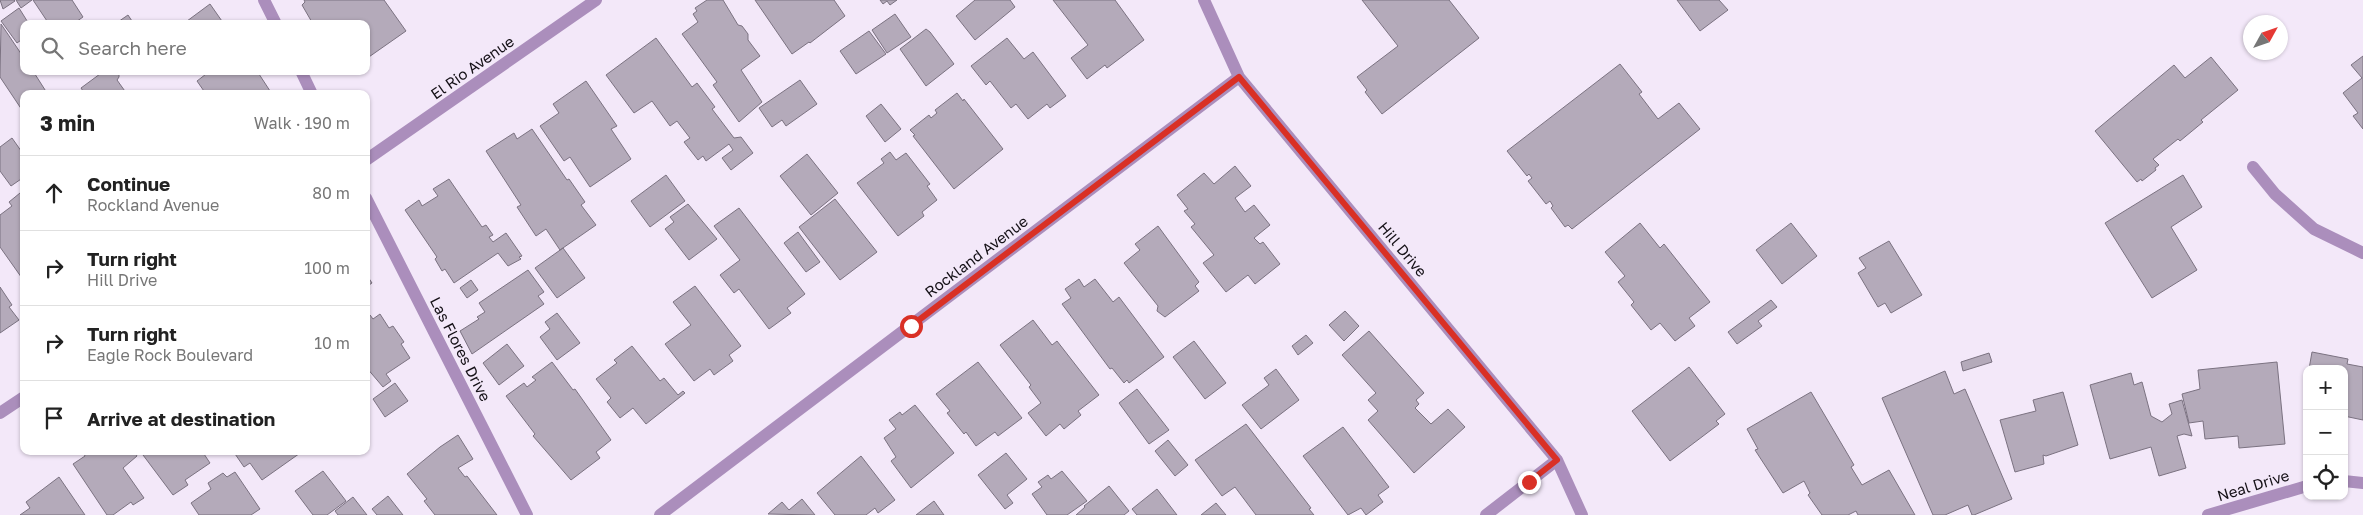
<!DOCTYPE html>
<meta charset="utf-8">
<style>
body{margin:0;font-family:"Golos Text",sans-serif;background:#f2f2f2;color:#222}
.controls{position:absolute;right:15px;bottom:15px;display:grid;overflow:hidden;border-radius:10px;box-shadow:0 1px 4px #0004}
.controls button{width:45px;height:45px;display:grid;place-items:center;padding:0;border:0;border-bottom:1px solid #e0e0e0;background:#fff;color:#222;font:25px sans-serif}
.compass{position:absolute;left:2243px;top:15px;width:45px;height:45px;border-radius:50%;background:#fff;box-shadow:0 1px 4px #0004;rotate:50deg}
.stop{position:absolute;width:15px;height:15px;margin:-11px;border:4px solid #d93025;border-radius:50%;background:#fff}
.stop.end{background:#d93025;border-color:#fff;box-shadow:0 1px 5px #0008}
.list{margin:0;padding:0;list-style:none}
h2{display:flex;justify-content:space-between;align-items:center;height:65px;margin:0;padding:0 20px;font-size:21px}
h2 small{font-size:16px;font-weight:400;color:#767676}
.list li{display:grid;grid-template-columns:32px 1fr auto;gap:15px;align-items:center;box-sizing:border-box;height:75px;padding:0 20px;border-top:1px solid #e0e0e0}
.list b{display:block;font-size:19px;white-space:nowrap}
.list p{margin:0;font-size:16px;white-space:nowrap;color:#767676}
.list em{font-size:16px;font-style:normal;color:#767676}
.icon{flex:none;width:28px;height:28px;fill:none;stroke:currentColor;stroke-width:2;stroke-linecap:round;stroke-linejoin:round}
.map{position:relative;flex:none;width:2363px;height:515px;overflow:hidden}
.search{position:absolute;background:#fff;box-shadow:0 1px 4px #0004;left:20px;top:20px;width:350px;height:55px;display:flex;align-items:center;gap:12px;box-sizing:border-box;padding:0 18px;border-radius:10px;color:#767676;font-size:19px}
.panel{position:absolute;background:#fff;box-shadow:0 1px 4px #0004;left:20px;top:90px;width:350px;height:365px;border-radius:10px}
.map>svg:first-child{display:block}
.building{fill:#b4aaba;stroke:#7b7281}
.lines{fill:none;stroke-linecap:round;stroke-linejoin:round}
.street{stroke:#ab8ebc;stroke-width:12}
.route{stroke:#d93025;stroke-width:6}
.labels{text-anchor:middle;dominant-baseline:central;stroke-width:4;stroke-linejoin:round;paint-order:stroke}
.street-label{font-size:15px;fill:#141016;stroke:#f3e8f9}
</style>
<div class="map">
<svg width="2363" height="515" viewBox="0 0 2363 515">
<rect width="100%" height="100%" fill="#f3e8f9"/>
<!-- building -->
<path class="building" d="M0,0h14l1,1 -12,8z
M16,0h16l-11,8z
M33,0h39l11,17 -10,7h-24z
M304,0h80l22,31 -40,28v-35h-53l-11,-19 3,-3z
M707,0h16l15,25 4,1 6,8v6l12,16 -19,14 21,32 -23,20 -26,-37 4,-3 -35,-48 16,-12 -5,-8 4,-3 -2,-3z
M755,0h79l11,16 -35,27 -1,-1 -17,12z
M880,0h17l-7,5 -3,-4 -4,3z
M975,0h35l5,7 -40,33 -19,-24z
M1053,0h62l29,40 -37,28 -2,-3 -18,14 -16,-21 17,-13z
M1362,0h87l30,38 -97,76 -17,-22 2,-2 -10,-13 41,-31z
M1677,0h42l9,10 -28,21z
M210,4l14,20h-41z
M19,8l10,16h-5v14l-7,5 -16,-22z
M895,14l16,23 -24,16 -15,-23z
M128,15l6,9h-19z
M1,24l23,34v13h9l14,22 -23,1v15l-2,1 -22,-33z
M926,29l4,3 24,32 -28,22 -26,-37z
M869,31l17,23 -30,20 -16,-23z
M656,38l36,49 5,-4 18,24 -3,2 22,29 7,-1 12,16 -22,17 -9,-12 11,-8 -4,-6 -23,17 -3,-5 -5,4 -14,-18 6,-4 -13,-17 -7,5 -18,-25 -18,12 -28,-38z
M1007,38l17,21 9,-7 33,44 -16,12 -3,-4 -19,15 -12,-15 -5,4 -21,-27 -4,4 -15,-19z
M2363,56v73l-10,-13 5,-3 -15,-20 19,-15 -11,-13z
M2211,57l27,33 -37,30 2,2 -23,19 -2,-2 -25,20 6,6 -4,3 1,2 -14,11 -1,-2 -4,3 -42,-51 79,-66 11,13z
M1620,64l22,28 -3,2 19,25 21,-16 21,26 -128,100 -4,-4 -3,2 -14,-19 2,-2 -3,-5 -4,3 -18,-23 4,-3 -3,-4 -2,2 -20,-25z
M104,71h15v6l-2,3 10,14h-42l-4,-6z
M210,71h47l15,23h-66l-9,-13z
M800,80l17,24 -31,22 -4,-6 -10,7 -13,-19z
M586,81l31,45 -6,3 20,30 -41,28 -20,-30 -6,4 -24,-35 19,-13 -6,-9z
M957,93l6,8 1,-2 39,50 -49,40 -41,-53 2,-1 -5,-5 19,-15 2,3 6,-5 -2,-3z
M881,104l20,25 -16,13 -19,-26z
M532,129l35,51 2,-1 16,23 -4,3 15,20 -36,25 -14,-21 -10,7 -19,-29 4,-2 -35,-54 28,-18 3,6z
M12,138l12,17v22l-13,9 -11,-15v-24z
M890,152l6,8 10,-7 24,31 -3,2 10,14 -15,12 2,4 -26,20 -41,-53 27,-20 -3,-4z
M807,154l31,39 -27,22 -31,-39z
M1235,166l16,20 -16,12 10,14 9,-7 16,20 -16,13 6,6 3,-2 17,22 -25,20 -7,-9 -22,17 -23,-29 11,-8 -23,-28 4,-3 -11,-13 4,-2 -11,-14 27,-22 10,11z
M666,175l19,26 -35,26 -19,-26z
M2183,175l19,32 -31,20 26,43 -45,28 -47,-75z
M449,179l33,48 4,-2 7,10 -4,2 4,5 13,-9 16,23 -3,1 2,2 -13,7 -10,-13 -44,30 -9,-14 -3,2 -7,-12 2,-2 -32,-47 14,-10 3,6 16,-10 -5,-7z
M20,193l4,6v82l-24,-34v-32l12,-9 -3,-4z
M835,199l42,53 -37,28 -41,-53z
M688,204l29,35 -28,21 -24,-31 9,-7 -4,-5z
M739,208l66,86 -18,14 4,5 -22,16 -30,-40 -5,4 -14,-18 20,-15 -26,-34z
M1640,223l20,25 4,-4 46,58 -21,16 6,8 -20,15 -15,-18 -9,7 -20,-25 3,-3 -16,-20 7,-6 -20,-24z
M1791,223l26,33 -35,28 -26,-34z
M1158,226l41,56 -4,4 4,5 -34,26 -8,-6 1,-5 -34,-43 16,-13 -5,-6z
M798,232l22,30 -14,10 -22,-29z
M1889,241l33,54 -31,18 -6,-10 -7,4 -20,-34 8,-5 -7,-10z
M563,248l22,30 -28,20 -22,-30z
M528,270l16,22 -6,4 6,8 -72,50 -12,-23 19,-12 -2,-2 8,-5 -6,-9z
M366,274l6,9 -6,4z
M1079,279l5,8 11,-8 18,23 6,-5 45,60 -35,26 -2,-3 -3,3 -12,-15 -2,1 -48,-65 9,-6 -6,-9z
M471,280l7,10 -11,8 -7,-10z
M695,286l46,60 -12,9 4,6 -19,14 -4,-6 -16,12 -29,-37 26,-19 -18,-23z
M0,287l12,18 -3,2 10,13 -19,13z
M1771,300l6,7 -19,14 4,5 -25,18 -9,-12z
M1345,311l14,15 -15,15 -15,-16z
M557,313l23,30 -23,17 -17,-23 10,-8 -5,-7z
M380,314l9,14 4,-2 11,16 -3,2 9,14 -24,16 5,7 -8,6 -17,-20v-49l4,-3 3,4z
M1033,320l19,25 5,-4 42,54 -21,16 3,4 -17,14 -4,-5 -14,12 -18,-23 13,-10 -12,-16 2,-2 -31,-40z
M1369,331l55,62 -8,7 3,4 -4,4 16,16 17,-15 17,18 -51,46 -46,-53 10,-9 -10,-11 8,-7 -34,-38z
M1306,335l7,8 -15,12 -6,-9z
M1194,341l32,42 -21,16 -32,-42z
M507,344l17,22 -25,19 -16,-22z
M632,346l28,35 4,-3 14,17 5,-4 2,2 -39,31 -13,-16 -13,10 -13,-16 4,-4 -15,-19 21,-16 -3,-3z
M2312,352l36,7 -1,5 16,3v53l-19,-4v-47h-35z
M1989,353l3,9 -29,9 -2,-9z
M552,362l21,28 2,-1 36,51 -15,12 4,6 -29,22 -38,-44 2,-2 -29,-38 18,-13 3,4 9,-7 -4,-3z
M978,362l44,56 -24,18 -3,-4 -19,14 -10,-14 -2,2 -17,-21 3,-2 -14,-17z
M2277,362l8,82 -46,4 -1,-12 -33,3 -2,-18 -14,2 -7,-29 18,-5 -2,-19z
M1689,367l36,47 -9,7 3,3 -49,37 -38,-50z
M1276,369l23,31 -38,29 -19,-24 27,-20 -5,-7z
M1945,371l9,23 11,-5 47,110 -38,16h-2l-4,-10 -23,10h-12l-51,-117z
M2131,373l3,12 8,-3 9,34 11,6 10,-8 -3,-10 13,-4 10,36 -8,-2 -7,2 9,32 -27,8 -8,-29 -41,12 -20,-74z
M395,383l13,18 -23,16 -12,-18z
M1137,389l32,41 -20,14 -30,-41z
M1811,392l43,73 -3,2 11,18 27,-15 26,45h-57l-2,-4 -8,4h-26l-14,-20 2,-2 -6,-12 -21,12 -28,-43 3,-1 -11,-20z
M2063,392l15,53 -32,11 -3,-1 1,9 -29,8 -15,-52 36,-9 -3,-11z
M915,405l39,48 -43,35 -20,-27 5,-4 -12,-19 12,-9 -7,-9 11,-8 2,3z
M1246,424l65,84 -2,1 5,6h-58l-21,-28 -13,9 -27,-36z
M1343,427l46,60 -11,8 5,7 -17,13 -5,-7 -13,7 -45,-59z
M458,435l15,24 -15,9 7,9 2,-1 30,39h-62l-11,-14 3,-2 -20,-25 33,-27z
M1168,440l20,25 -13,11 -20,-25z
M134,451l3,5 -14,12 21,30 -11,7 -2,-3 -18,13h-6l-34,-51 12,-8 -2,-5z
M140,451h62l8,12 -25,17 3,5 -15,10z
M233,451h70l-41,29 -12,-17 -6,4z
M1006,453l21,26 -20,16 6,8 -8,6 -27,-34z
M861,456l34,44 -17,13 -3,-5 -9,7h-31l-18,-22z
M323,471l23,30 -19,14h-14l-18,-24z
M1062,471l25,30 -20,14h-20l-15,-21 10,-7 -4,-5 10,-7 3,4z
M235,472l25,37 -9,6h-52l-8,-12 20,-14 -3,-6 15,-10 4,4z
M59,477l26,38h-65l10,-7 -4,-6z
M1109,486l20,25 -5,4h-48l9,-8 -1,-1z
M1157,489l20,26h-40l-5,-6z
M388,496l15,19h-26l-5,-6z
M353,497l14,18h-29l-3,-4z
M802,499l13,16 -47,-1 14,-12 7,8z
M934,501l10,14h-28z
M1216,503l10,12h-25z"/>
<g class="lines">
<!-- street -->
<path class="street" d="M264,0l12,24
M1204,0l35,77 318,383 25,55
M301,71l11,23
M366,160l230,-160
M2253,167l22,27 39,35 49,24
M366,198l161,317
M0,413l24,-16
M2344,481l19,2
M660,515l579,-438
M1486,515l71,-55
M2208,515l99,-29"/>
</g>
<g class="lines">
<!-- route -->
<path class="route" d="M911,326l328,-249 318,383 -28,22"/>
</g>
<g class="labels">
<!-- street labels -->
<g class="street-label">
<text transform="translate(472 67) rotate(-35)">El Rio Avenue</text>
<text transform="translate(1403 249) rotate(50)">Hill Drive</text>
<text transform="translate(976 256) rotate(-37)">Rockland Avenue</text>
<text transform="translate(461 349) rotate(63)">Las Flores Drive</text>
<text transform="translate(2253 485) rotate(-17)">Neal Drive</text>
</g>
</g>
</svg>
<div class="controls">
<button>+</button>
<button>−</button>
<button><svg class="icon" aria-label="locate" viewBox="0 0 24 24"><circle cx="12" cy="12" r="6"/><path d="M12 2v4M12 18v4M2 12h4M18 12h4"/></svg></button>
</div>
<svg class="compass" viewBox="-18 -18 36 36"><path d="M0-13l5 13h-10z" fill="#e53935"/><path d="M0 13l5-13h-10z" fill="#767676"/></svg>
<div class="stop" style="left:911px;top:326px"></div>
<div class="stop end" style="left:1529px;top:482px"></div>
<div class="search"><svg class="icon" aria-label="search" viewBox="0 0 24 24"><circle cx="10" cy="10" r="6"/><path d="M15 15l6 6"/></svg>Search here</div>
<section class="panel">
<h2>3 min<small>Walk · 190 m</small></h2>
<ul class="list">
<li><svg class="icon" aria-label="ahead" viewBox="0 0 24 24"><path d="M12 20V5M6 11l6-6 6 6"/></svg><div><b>Continue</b><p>Rockland Avenue</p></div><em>80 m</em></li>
<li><svg class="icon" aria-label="right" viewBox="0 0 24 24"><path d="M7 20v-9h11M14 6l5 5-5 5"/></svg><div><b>Turn right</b><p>Hill Drive</p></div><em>100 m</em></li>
<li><svg class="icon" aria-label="right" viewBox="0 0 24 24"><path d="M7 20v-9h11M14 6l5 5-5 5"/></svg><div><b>Turn right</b><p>Eagle Rock Boulevard</p></div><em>10 m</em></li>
<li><svg class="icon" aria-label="arrive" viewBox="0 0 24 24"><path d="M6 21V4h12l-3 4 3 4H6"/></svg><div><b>Arrive at destination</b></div></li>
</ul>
</section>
</div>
